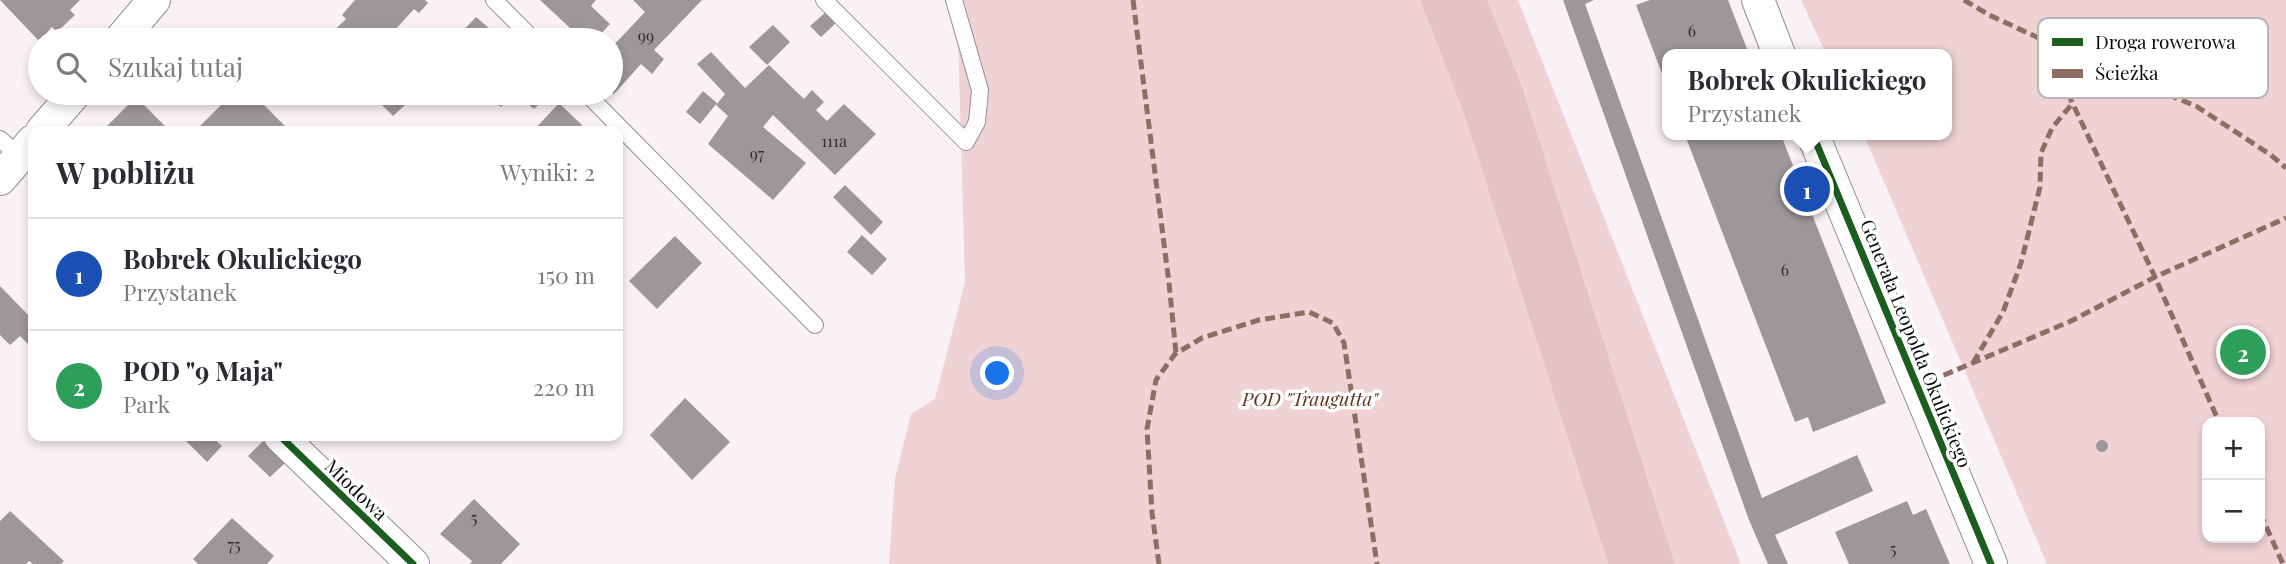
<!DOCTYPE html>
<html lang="pl">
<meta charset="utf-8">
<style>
body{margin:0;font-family:"Playfair Display",serif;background:#f2f2f3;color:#2b2b33}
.controls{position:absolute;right:21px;bottom:21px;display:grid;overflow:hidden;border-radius:14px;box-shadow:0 4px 10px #0003}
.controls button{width:63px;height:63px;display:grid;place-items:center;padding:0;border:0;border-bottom:2px solid #e1e1e2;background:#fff;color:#2b2b33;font:35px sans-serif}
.you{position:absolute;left:998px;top:374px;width:24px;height:24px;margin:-18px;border:5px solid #fff;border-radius:50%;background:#1a73e8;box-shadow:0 0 0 10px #1a73e833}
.badge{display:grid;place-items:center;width:46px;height:46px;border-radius:50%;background:#d93025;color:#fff;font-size:23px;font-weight:700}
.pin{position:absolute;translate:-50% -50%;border:4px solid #fff;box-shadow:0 2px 7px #0006}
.popup{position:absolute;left:1662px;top:49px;width:290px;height:91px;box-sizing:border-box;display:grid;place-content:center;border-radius:14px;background:#fff;filter:drop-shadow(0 2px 5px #0005);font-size:23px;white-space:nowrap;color:#7c7c81}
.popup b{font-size:26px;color:#2b2b33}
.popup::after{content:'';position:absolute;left:50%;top:100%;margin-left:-14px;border:14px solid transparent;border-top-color:#fff}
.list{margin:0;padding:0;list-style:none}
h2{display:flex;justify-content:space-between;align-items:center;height:91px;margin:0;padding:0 28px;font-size:30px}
h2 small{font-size:23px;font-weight:400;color:#7c7c81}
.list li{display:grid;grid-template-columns:46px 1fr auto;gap:21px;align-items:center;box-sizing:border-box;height:112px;padding:0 28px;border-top:2px solid #e1e1e2}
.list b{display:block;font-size:26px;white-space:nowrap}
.list p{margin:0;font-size:23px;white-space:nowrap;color:#7c7c81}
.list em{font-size:23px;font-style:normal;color:#7c7c81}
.icon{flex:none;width:38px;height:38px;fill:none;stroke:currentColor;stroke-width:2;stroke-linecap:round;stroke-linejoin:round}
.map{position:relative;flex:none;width:2286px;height:564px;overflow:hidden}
.search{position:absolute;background:#fff;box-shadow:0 4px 10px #0003;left:28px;top:28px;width:595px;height:77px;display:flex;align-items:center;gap:18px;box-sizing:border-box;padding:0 24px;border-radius:38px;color:#7c7c81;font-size:26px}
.panel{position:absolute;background:#fff;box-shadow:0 4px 10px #0003;left:28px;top:126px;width:595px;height:315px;border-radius:14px}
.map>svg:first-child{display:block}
.green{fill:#efd2d4;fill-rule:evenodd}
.forest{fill:#e6c3c3}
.building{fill:#9c979b}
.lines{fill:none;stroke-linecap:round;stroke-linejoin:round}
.service-casing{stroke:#938f92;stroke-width:18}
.minor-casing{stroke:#938f92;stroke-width:34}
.service{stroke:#fefdfe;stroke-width:16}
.minor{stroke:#fefdfe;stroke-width:32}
.quiet{stroke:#8d6e63;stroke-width:5;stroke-dasharray:10 5;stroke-linecap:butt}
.cycleway-casing{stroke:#fff;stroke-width:11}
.cycleway{stroke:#1b5e20;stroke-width:7}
.labels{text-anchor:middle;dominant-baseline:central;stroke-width:7;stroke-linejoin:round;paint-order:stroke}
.number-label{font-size:16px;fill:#302f30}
.street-label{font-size:19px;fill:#0c0c0c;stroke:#fff}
.park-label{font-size:19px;font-style:italic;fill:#603521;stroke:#fff}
.key{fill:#fff;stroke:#b6b6b6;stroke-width:2}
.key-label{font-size:19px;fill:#0c0c0c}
</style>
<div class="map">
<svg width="2286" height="564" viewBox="0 0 2286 564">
<rect width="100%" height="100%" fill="#faf1f7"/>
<!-- green -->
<path class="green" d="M957,0h463l44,114 144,450h-719l6,-86 16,-64 24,-15 30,-117z
M1487,0h31l223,564h-66l-154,-481z
M1801,0h485v564h-239l-183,-429h83v-81h-121zM2260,422v116h-53v-116z"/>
<!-- forest -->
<path class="forest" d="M1420,0h67l34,83 154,481h-67l-144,-450z"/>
<!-- building -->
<path class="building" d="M0,0h80l-10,10 5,5 -18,17 -5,-5 -13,14z
M355,0h70l3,3 -9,10 -5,-4 -28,31h-62l22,-21 -4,-4z
M540,0h56l-5,6 19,18 -15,16h-12z
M633,0h69l-48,50 10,9 -12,15 -11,-10 -27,30 -3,-2v-44l34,-36z
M1563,0h31l-9,4 177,494 95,-43 16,36 -98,44 13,29h-20l-19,-44z
M1650,0h78l21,54h-82v33l-31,-82z
M826,12l10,11 -15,14 -11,-11z
M476,17l14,12 13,11h-49z
M773,25l17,17 -23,23 -18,-18z
M711,52l34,36 24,-23 35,34 8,-9 12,12 -8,8 11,11 17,-17 32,30 -41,41 -62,-60 -10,12 43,36 -33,37 -65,-56 20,-28 -12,-11 9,-11 -28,-30z
M703,91l14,12 -17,21 -14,-12z
M233,93h19l38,38h-87l-4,-4z
M370,93h48l-25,23z
M486,93h27l-12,14z
M515,93h35l-16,16z
M136,97l34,34h-68z
M559,103l23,22 -6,6h-43z
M1685,135h96l105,268 -73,29 -5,-15 -13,5z
M845,185l38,37 -12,13 -38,-38z
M862,235l25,24 -15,16 -25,-23z
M675,236l27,27 -45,46 -28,-28z
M0,286l33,34v21l-4,4 -9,-9 -10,9 -10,-10z
M685,398l45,44 -38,38 -42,-45z
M188,436h23l11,10 -15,16 -22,-22z
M2096 446a6 6 0 1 1 12 0a6 6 0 1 1-12 0Z
M263,441l22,22 -15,14 -22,-21z
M474,499l46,45 -19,20h-31l2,-3 -32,-27z
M1907,501l6,14 13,-6 24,55h-101l-14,-32z
M10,511l54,50 -3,3h-28l-4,-3 -3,3h-26v-43z
M232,518l42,38 -7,8h-69l-5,-5z"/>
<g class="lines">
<!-- service casing -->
<g class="service-casing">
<path id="service" d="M494,0l40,40
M824,0l142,142 11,-20 3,-32 -26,-90
M586,93l229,232
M0,139l20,18"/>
</g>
<!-- minor casing -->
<g class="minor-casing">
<path id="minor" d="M1758,0l21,54
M120,40l34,-40
M42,131l33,-38
M1813,135l178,429
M0,179l33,-38
M280,436l133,128"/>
</g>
<!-- service -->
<use href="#service" class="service"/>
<!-- minor -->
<use href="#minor" class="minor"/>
<!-- quiet -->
<path class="quiet" d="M1133,0l36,283 7,70
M1964,0l25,15 130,60 77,31 75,49 15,13
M2042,39l113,238 64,145
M1973,363l30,-51 18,-49 19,-76 1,-34 11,-25 20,-24
M1916,387l155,-66 84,-44 131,-59
M2260,513l23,51
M1159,564l-7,-51 -5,-84 9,-49 19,-26 27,-16 57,-18 50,-8 24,11 11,20 33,221"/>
<!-- cycleway casing -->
<g class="cycleway-casing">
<path id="cycleway" d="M1813,135l178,429
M280,436l133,128"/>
</g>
<!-- cycleway -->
<use href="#cycleway" class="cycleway"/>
</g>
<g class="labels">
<!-- number labels -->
<g class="number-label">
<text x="1692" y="30">6</text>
<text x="646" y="35">99</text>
<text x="834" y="140">111a</text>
<text x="757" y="153">97</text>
<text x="1785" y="269">6</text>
<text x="474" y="517">5</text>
<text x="234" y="544">75</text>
<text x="1893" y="548">5</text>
</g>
<!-- street labels -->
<g class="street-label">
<text transform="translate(1917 343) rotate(68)">Generała Leopolda Okulickiego</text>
<text transform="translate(357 489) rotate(44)">Miodowa</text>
</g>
<!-- park labels -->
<g class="park-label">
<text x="1310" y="398">POD "Traugutta"</text>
</g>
</g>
<!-- legend -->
<rect x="2038" y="18" width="230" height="80" rx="10" class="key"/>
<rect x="2052" y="38" width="31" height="8" fill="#1b5e20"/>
<rect x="2052" y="69" width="31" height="9" fill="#8d6e63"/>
<g class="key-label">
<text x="2095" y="49">Droga rowerowa</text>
<text x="2095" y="80">Ścieżka</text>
</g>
</svg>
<div class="controls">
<button>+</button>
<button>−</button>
</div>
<div class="you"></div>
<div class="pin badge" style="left:1807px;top:189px;background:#1a4fb4">1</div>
<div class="popup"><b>Bobrek Okulickiego</b>Przystanek</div>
<div class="pin badge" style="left:2243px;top:352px;background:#2e9e5b">2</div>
<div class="search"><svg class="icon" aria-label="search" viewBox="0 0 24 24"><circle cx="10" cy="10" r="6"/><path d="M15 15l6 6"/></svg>Szukaj tutaj</div>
<section class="panel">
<h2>W pobliżu<small>Wyniki: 2</small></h2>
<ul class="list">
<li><span class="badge" style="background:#1a4fb4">1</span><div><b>Bobrek Okulickiego</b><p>Przystanek</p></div><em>150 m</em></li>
<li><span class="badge" style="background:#2e9e5b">2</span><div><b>POD &quot;9 Maja&quot;</b><p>Park</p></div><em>220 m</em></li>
</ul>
</section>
</div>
